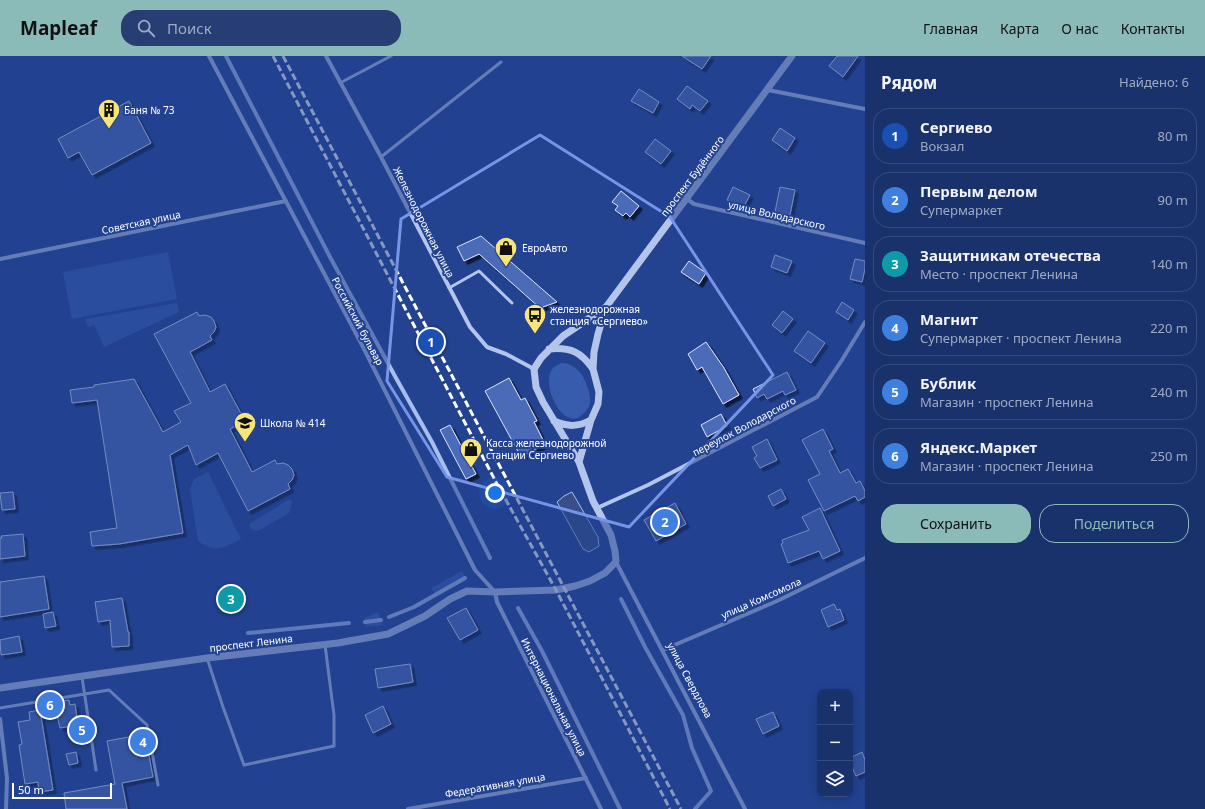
<!DOCTYPE html>
<html lang="ru">
<meta charset="utf-8">
<style>
body{margin:0;font-family:"Noto Sans",sans-serif;background:#273e74;color:#f1f3f6}
.controls{position:absolute;right:12px;bottom:12px;display:grid;overflow:hidden;border-radius:8px;box-shadow:0 2px 10px #0003}
.controls button{width:36px;height:36px;display:grid;place-items:center;padding:0;border:0;border-bottom:1px solid #384d7f;background:#1a326c;color:#f1f3f6;font:20px sans-serif}
.scale{position:absolute;left:12px;bottom:10px;width:100px;box-sizing:border-box;padding-left:4px;border:2px solid #fff;border-top:0;font-size:11px;line-height:14px;white-space:nowrap;color:#fff;-webkit-text-stroke:3px #234290;paint-order:stroke}
.you{position:absolute;left:495px;top:437px;width:14px;height:14px;margin:-10px;border:3px solid #fff;border-radius:50%;background:#1a73e8;box-shadow:0 0 0 6px #1a73e833}
.badge{display:grid;place-items:center;width:26px;height:26px;border-radius:50%;background:#8bbbb9;color:#fff;font-size:13px;font-weight:700}
.pin{position:absolute;translate:-50% -50%;border:2px solid #fff;box-shadow:0 1px 4px #0006}
.list{margin:0;padding:0;list-style:none}
h2{display:flex;justify-content:space-between;align-items:center;height:52px;margin:0;padding:0 16px;font-size:17px}
h2 small{font-size:13px;font-weight:400;color:#9faac2}
.list li{display:grid;grid-template-columns:26px 1fr auto;gap:12px;align-items:center;box-sizing:border-box;height:56px;margin:0 8px 8px;padding:0 8px;border:1px solid #384d7f;border-radius:16px}
.list b{display:block;font-size:15px;white-space:nowrap}
.list p{margin:0;font-size:13px;white-space:nowrap;color:#9faac2}
.list em{font-size:13px;font-style:normal;color:#9faac2}
.actions{display:flex;gap:8px;padding:12px 16px}
.actions a{flex:1;padding:9px 0;border:1px solid #8bbbb9;border-radius:16px;text-align:center;font-size:14px;color:#8bbbb9}
.actions .main{background:#8bbbb9;color:#111}
.icon{flex:none;width:22px;height:22px;fill:none;stroke:currentColor;stroke-width:2;stroke-linecap:round;stroke-linejoin:round}
.map{position:relative;flex:none;width:865px;height:753px;overflow:hidden}
header{display:flex;align-items:center;gap:24px;box-sizing:border-box;height:56px;padding:0 20px;background:#8bbbb9;color:#111}
header strong{font-size:19px}
nav{display:flex;gap:22px;margin-inline-start:auto;font-size:14px}
.search{width:280px;height:36px;background:#273e74;display:flex;align-items:center;gap:10px;box-sizing:border-box;padding:0 14px;border-radius:16px;color:#9faac2;font-size:15px}
main{display:flex}
aside{flex:1;background:#1a326c}
.map>svg:first-child{display:block}
.green{fill:#375bad}
.water{fill:#374e88;stroke:#a9beed}
.lines{fill:none;stroke-linecap:round;stroke-linejoin:round}
.stream{stroke:#a9beed;stroke-width:4}
.building{fill:#4b6bb7;stroke:#dae3f9;filter:url(#shadow)}
.service{stroke:#b4c5ec;stroke-width:3}
.minor{stroke:#b4c5ec;stroke-width:4}
.tertiary{stroke:#b4c5ec;stroke-width:7}
.rail{stroke:#fff;stroke-width:3;stroke-dasharray:7 3;stroke-linecap:butt}
.marked{fill:none;stroke:#7795e8;stroke-width:3;stroke-linejoin:round}
.labels{text-anchor:middle;dominant-baseline:central;stroke-width:4;stroke-linejoin:round;paint-order:stroke}
.poi-label{font-size:10px;fill:#fff;stroke:#234290;text-anchor:start}
.street-label{font-size:10px;fill:#fff;stroke:#234290}
</style>
<header>
<strong>Mapleaf</strong>
<div class="search"><svg class="icon" aria-label="search" viewBox="0 0 24 24"><circle cx="10" cy="10" r="6"/><path d="M15 15l6 6"/></svg>Поиск</div>
<nav><a>Главная</a><a>Карта</a><a>О нас</a><a>Контакты</a></nav>
</header>
<main>
<div class="map">
<svg width="865" height="753" viewBox="0 0 865 753">
<defs>
<filter id="shadow"><feDropShadow dx="3.5" dy="3.5" stdDeviation="0" flood-color="#0009"/></filter>
</defs>
<rect width="100%" height="100%" fill="#234290"/>
<!-- green -->
<path class="green" d="M168,196l9,47 -105,20 -9,-47z
M177,247l2,9 -75,35 -10,-22 -6,2 -3,-8z
M561,307c18,0 27,19 29,35 1,6 -2,12 -7,16 -19,20 -44,-30 -30,-46 2,-2 6,-4 8,-5z
M208,416l33,67c-16,9 -27,14 -43,2l-8,-52 4,-10z
M290,443l2,3 -3,11 -31,18c-5,0 -7,-2 -9,-7z
M462,515l5,9 -31,17 -5,-9z
M378,556l5,13 -17,2 -2,-9z"/>
<!-- water -->
<path class="water" d="M572,436l26,45 1,9 -10,6 -6,-3 -26,-47 7,-6z"/>
<g class="lines">
<!-- stream -->
<path class="stream" d="M226,0l104,201 66,121 36,64 58,116
M621,543l24,48 38,68 9,33 19,43 -16,18
M518,552l24,43 78,158
M389,561l25,-10 51,-29
M365,566l16,-2
M248,577l101,-10"/>
</g>
<!-- building -->
<path class="building" d="M682,0h29l-9,13z
M837,0h21l-15,21 -14,-11z
M687,30l21,15 -8,10 -8,-6 -2,4 -13,-10z
M639,33l20,13 -6,11 -22,-12z
M129,45l22,42 -59,32 -13,-23 -11,6 -10,-19z
M780,72l15,10 -8,13 -15,-11z
M655,83l16,12 -10,13 -16,-12z
M733,131l17,8 -7,13 -16,-8z
M780,131l15,3 -5,25 -15,-3z
M621,135l18,15 -9,11 -4,-4 -3,3 -8,-6 3,-4 -6,-4z
M481,180l76,66 -17,6 -61,-54 -15,7 -7,-14z
M775,199l17,6 -5,12 -16,-6z
M855,203l10,2v8l-3,13 -12,-3z
M689,205l17,12 -7,11 -18,-12z
M842,246l12,8 -6,10 -12,-8z
M783,255l10,8 -11,14 -10,-8z
M197,256l2,4 6,-1 6,2 3,4 2,6 -2,5 -4,4 2,4 -22,12 20,40 15,-8 20,37 -15,8 22,43 23,-12 2,4 6,-1 5,2 4,4 2,6 -2,5 -4,4 2,5 -42,22 -30,-58 -22,12 -8,-20 -18,10 13,78 -64,11 -27,2 -2,-14 27,-4 -20,-128 -25,3 -2,-13 24,-3v-2l40,-6 29,53 18,-10 -7,-11 17,-8 -37,-69z
M808,275l17,12 -14,20 -17,-12z
M706,286l18,26 15,27 -16,9 -21,-37 -5,3 -9,-16z
M787,316l9,18 -11,5 -2,-4 -16,8 -3,-5 -7,4 -4,-9z
M509,322l12,22 4,-2 12,23 -3,1 11,22 -24,13 -36,-66z
M721,358l6,12 -20,11 -6,-12z
M450,369l26,49 -10,5 -26,-49z
M823,373l10,20 -4,2 11,22 8,-4 8,14 4,-2 5,10v6l-7,4 -3,-5 -31,15 -16,-31 12,-6 -18,-34z
M767,383l10,21 -17,8 -6,-10 3,-2 -5,-9z
M781,433l5,10 -13,7 -5,-10z
M13,436l2,17 -13,1 -2,-17z
M675,447l11,21 -30,17 -12,-21z
M820,452l20,43 -17,8 -4,-8 -31,12 -7,-19 2,-1 -1,-3 27,-10 -7,-13z
M23,478l2,22 -25,3v-21h2l-1,-2z
M44,520l5,33 -49,8v-35z
M122,542l6,34h1v14l-17,1 -2,-27 -12,2 -3,-20z
M834,548l3,6 3,-1 4,11 -16,7 -7,-17z
M466,552l12,22 -18,10 -13,-22z
M53,556l3,14 -11,2 -2,-14z
M19,580l3,16 -21,3 -1,-15z
M410,608l3,18 -35,6 -3,-19z
M69,644l1,5 5,-1 3,21 -18,3 -6,-26z
M383,650l8,18 -18,9 -8,-18z
M40,654l13,80 -14,2 -1,-10 -13,2 -6,-39 3,-1 -4,-22 12,-2 -1,-8z
M773,656l6,14 -16,8 -7,-15z
M145,678l8,43 -31,6 5,26h-61l-2,-16 51,-9 -8,-43z
M76,696l2,11 -9,2 -3,-11z
M862,696l3,8v12l-9,4 -6,-13v-5z"/>
<g class="lines">
<!-- service -->
<path class="service" d="M340,27l51,-27
M381,101l120,-95
M449,232l30,-17 33,32
M207,602l16,49 21,58 90,-19v-31l-9,-70
M82,621l14,93
M0,652l109,-18 38,35 11,60"/>
<!-- minor -->
<path class="minor" d="M209,0l153,289 113,225 20,22 2,10 104,207
M326,0l55,101 89,170 17,20 19,7 28,15
M768,34l97,19
M687,143l7,5 171,39
M0,203l286,-58
M597,452l51,-23 169,-88 25,-37 23,-38
M616,506l129,247
M663,594l114,-49 88,-43
M0,663l7,59 -1,31
M408,753l178,-31"/>
<!-- tertiary -->
<path class="tertiary" d="M549,293c22,-2 32,3 44,20
M554,365c14,6 24,6 37,-1
M579,406l12,-42 7,-16 1,-12 -6,-23 1,-17 4,-18 8,-27 186,-251
M0,632l207,-30 131,-15 50,-9 37,-18 25,-17 17,-8 28,1 61,-2 19,-4 15,-5 15,-8 9,-9 2,-3 -1,-10 -4,-16 -18,-34 -14,-39 -36,-60 -7,-15 -2,-18 7,-11 22,-22 43,-29"/>
<!-- rail -->
<path class="rail" d="M273,0l224,428 59,106 114,219
M283,0l398,753"/>
</g>
<!-- marked area -->
<path d="M0 0H865V753H0ZM540,79l130,82 103,158 -144,152 -182,-50 -60,-96 14,-162z" fill="#234290" fill-opacity=".55" fill-rule="evenodd"/>
<path class="marked" d="M540,79l130,82 103,158 -144,152 -182,-50 -60,-96 14,-162z"/>
<!-- icons -->
<defs>
<g id="building-pin" transform="scale(1.15)"><path d="M0 17L-7.5 6A9.5 9.5 0 1 1 7.5 6Z" fill="#f7e577" stroke="#234290"/><path d="M-4-6H4V6H1V3H-1V6H-4ZM-2.5-4.3h1.7v1.8h-1.7ZM.8-4.3h1.7v1.8H.8ZM-2.5-1h1.7V.8h-1.7ZM.8-1h1.7V.8H.8Z" fill="#111"/></g>
<g id="shop-pin" transform="scale(1.15)"><path d="M0 17L-7.5 6A9.5 9.5 0 1 1 7.5 6Z" fill="#f7e577" stroke="#234290"/><path d="M-5-2.5h2.3a2.7 3.5 0 0 1 5.4 0H5L5.5 6h-11ZM-1.5-2.5h3a1.5 2.3 0 0 0-3 0Z" fill="#111"/></g>
<g id="bus-pin" transform="scale(1.15)"><path d="M0 17L-7.5 6A9.5 9.5 0 1 1 7.5 6Z" fill="#f7e577" stroke="#234290"/><path d="M-5-6H5V4H4V6H2V4H-2V6H-4V4H-5ZM-3.5-4V0h7V-4ZM-3.5 1.2v1.5H-2V1.2ZM2 1.2v1.5H3.5V1.2Z" fill="#111"/></g>
<g id="school-pin" transform="scale(1.15)"><path d="M0 17L-7.5 6A9.5 9.5 0 1 1 7.5 6Z" fill="#f7e577" stroke="#234290"/><path d="M0-5L7-2L0 1L-7-2ZM-4 1L0 2.5L4 1V4Q0 6-4 4Z" fill="#111"/></g>
</defs>
<g fill-rule="evenodd">
<use href="#building-pin" x="109" y="54"/>
<use href="#shop-pin" x="506" y="192"/>
<use href="#bus-pin" x="535" y="259"/>
<use href="#school-pin" x="245" y="367"/>
<use href="#shop-pin" x="471" y="393"/>
</g>
<g class="labels">
<!-- poi labels -->
<g class="poi-label">
<text x="124" y="54">Баня № 73</text>
<text x="522" y="192">ЕвроАвто</text>
<text x="550" y="253">железнодорожная<tspan x="550" dy="12">станция «Сергиево»</tspan></text>
<text x="260" y="367">Школа № 414</text>
<text x="486" y="387">Касса железнодорожной<tspan x="486" dy="12">станции Сергиево</tspan></text>
</g>
<!-- street labels -->
<g class="street-label">
<text transform="translate(692 120) rotate(-53)">проспект Будённого</text>
<text transform="translate(777 159) rotate(13)">улица Володарского</text>
<text transform="translate(141 166) rotate(-12)">Советская улица</text>
<text transform="translate(424 166) rotate(63)">Железнодорожная улица</text>
<text transform="translate(358 265) rotate(62)">Российский бульвар</text>
<text transform="translate(744 370) rotate(-28)">переулок Володарского</text>
<text transform="translate(761 542) rotate(-24)">улица Комсомола</text>
<text transform="translate(251 587) rotate(-7)">проспект Ленина</text>
<text transform="translate(690 624) rotate(62)">улица Свердлова</text>
<text transform="translate(554 641) rotate(63)">Интернациональная улица</text>
<text transform="translate(495 729) rotate(-10)">Федеративная улица</text>
</g>
</g>
</svg>
<div class="controls">
<button>+</button>
<button>−</button>
<button><svg class="icon" aria-label="layers" viewBox="0 0 24 24"><path d="M12 4l9 5-9 5-9-5zM3 14l9 5 9-5"/></svg></button>
</div>
<div class="scale">50 m</div>
<div class="you"></div>
<div class="pin badge" style="left:431px;top:286px;background:#1a4fb4">1</div>
<div class="pin badge" style="left:665px;top:466px;background:#3f7fe0">2</div>
<div class="pin badge" style="left:231px;top:543px;background:#0f9aa8">3</div>
<div class="pin badge" style="left:143px;top:686px;background:#3f7fe0">4</div>
<div class="pin badge" style="left:82px;top:674px;background:#3f7fe0">5</div>
<div class="pin badge" style="left:50px;top:649px;background:#3f7fe0">6</div>
</div>
<aside>
<h2>Рядом<small>Найдено: 6</small></h2>
<ul class="list">
<li><span class="badge" style="background:#1a4fb4">1</span><div><b>Сергиево</b><p>Вокзал</p></div><em>80 m</em></li>
<li><span class="badge" style="background:#3f7fe0">2</span><div><b>Первым делом</b><p>Супермаркет</p></div><em>90 m</em></li>
<li><span class="badge" style="background:#0f9aa8">3</span><div><b>Защитникам отечества</b><p>Место · проспект Ленина</p></div><em>140 m</em></li>
<li><span class="badge" style="background:#3f7fe0">4</span><div><b>Магнит</b><p>Супермаркет · проспект Ленина</p></div><em>220 m</em></li>
<li><span class="badge" style="background:#3f7fe0">5</span><div><b>Бублик</b><p>Магазин · проспект Ленина</p></div><em>240 m</em></li>
<li><span class="badge" style="background:#3f7fe0">6</span><div><b>Яндекс.Маркет</b><p>Магазин · проспект Ленина</p></div><em>250 m</em></li>
</ul>
<div class="actions"><a class="main">Сохранить</a><a>Поделиться</a></div>
</aside>
</main>
